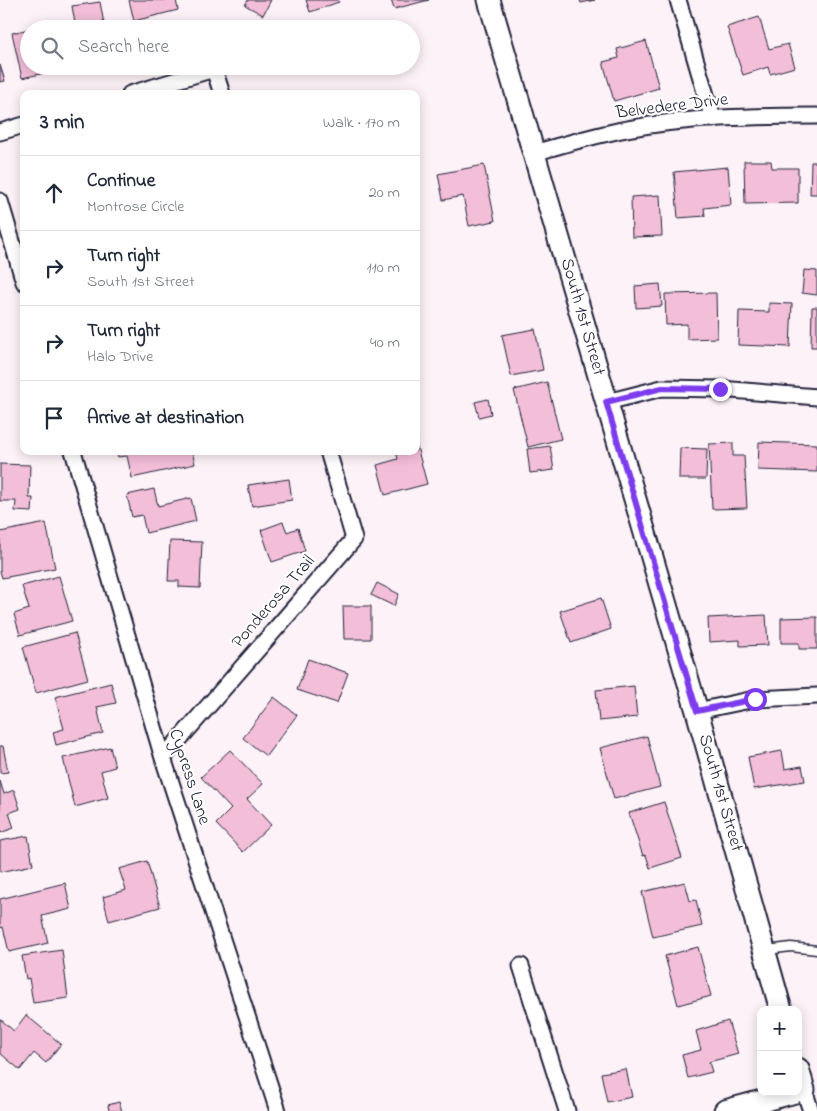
<!DOCTYPE html>
<meta charset="utf-8">
<style>
body{margin:0;font-family:"Indie Flower",sans-serif;background:#f2f2f3;color:#1f2937}
.controls{position:absolute;right:15px;bottom:15px;display:grid;overflow:hidden;border-radius:10px;box-shadow:0 2px 12px #0003}
.controls button{width:45px;height:45px;display:grid;place-items:center;padding:0;border:0;border-bottom:1px solid #e0e1e3;background:#fff;color:#1f2937;font:25px sans-serif}
.stop{position:absolute;width:15px;height:15px;margin:-11px;border:4px solid #7c3aed;border-radius:50%;background:#fff}
.stop.end{background:#7c3aed;border-color:#fff;box-shadow:0 1px 5px #0008}
.list{margin:0;padding:0;list-style:none}
h2{display:flex;justify-content:space-between;align-items:center;height:65px;margin:0;padding:0 20px;font-size:21px}
h2 small{font-size:16px;font-weight:400;color:#747a83}
.list li{display:grid;grid-template-columns:32px 1fr auto;gap:15px;align-items:center;box-sizing:border-box;height:75px;padding:0 20px;border-top:1px solid #e0e1e3}
.list b{display:block;font-size:19px;white-space:nowrap}
.list p{margin:0;font-size:16px;white-space:nowrap;color:#747a83}
.list em{font-size:16px;font-style:normal;color:#747a83}
.icon{flex:none;width:28px;height:28px;fill:none;stroke:currentColor;stroke-width:2;stroke-linecap:round;stroke-linejoin:round}
.map{position:relative;flex:none;width:817px;height:1111px;overflow:hidden}
.search{position:absolute;background:#fff;box-shadow:0 2px 12px #0003;left:20px;top:20px;width:400px;height:55px;display:flex;align-items:center;gap:12px;box-sizing:border-box;padding:0 18px;border-radius:28px;color:#747a83;font-size:19px}
.panel{position:absolute;background:#fff;box-shadow:0 2px 12px #0003;left:20px;top:90px;width:400px;height:365px;border-radius:10px}
.map>svg:first-child{display:block}
.building{fill:#f3bed8;stroke:#22223b}
.lines{fill:none;stroke-linecap:round;stroke-linejoin:round}
.lane-casing{stroke:#22223b;stroke-width:11}
.street-casing{stroke:#22223b;stroke-width:19}
.secondary-casing{stroke:#22223b;stroke-width:25}
.lane{stroke:#fff;stroke-width:8}
.street{stroke:#fff;stroke-width:15}
.secondary{stroke:#fff;stroke-width:21}
.route{stroke:#7c3aed;stroke-width:6}
.labels{text-anchor:middle;dominant-baseline:central;stroke-width:4.5;stroke-linejoin:round;paint-order:stroke}
.street-label{font-size:18px;fill:#22223b;stroke:#fff}
</style>
<div class="map">
<svg width="817" height="1111" viewBox="0 0 817 1111">
<rect width="100%" height="100%" fill="#fdf2f7"/>
<filter id="ink" filterUnits="userSpaceOnUse"><feTurbulence type="fractalNoise" baseFrequency=".02" numOctaves="2"/><feDisplacementMap in="SourceGraphic" scale="10" xChannelSelector="R" yChannelSelector="G"/><feConvolveMatrix kernelMatrix="1 2 1 2 8 2 1 2 1" color-interpolation-filters="sRGB"/></filter>
<g filter="url(#ink)">
<!-- building -->
<path class="building" d="M129,0h47l2,10 -44,11z
M248,0h23l-8,15 -18,-10z
M306,0h32l1,2 -29,10z
M391,0h38l-35,9z
M580,0h15l-14,3z
M100,2l5,27h-29l-4,-23z
M759,17l10,32 19,-5 7,23 -25,7 -2,-7 -25,8 -16,-48z
M61,22l1,7h-31z
M29,29v37h24l1,5 -32,7 -10,-45z
M646,41l13,47 -45,13 -11,-39 16,-4 -2,-9z
M0,65l5,16 -5,1z
M744,161h27l1,7h26v35l-53,1z
M811,162h6v32h-7z
M484,165l11,56 -26,5 -6,-30 -20,4 -5,-26z
M728,167l3,38 -27,3 1,8 -27,2 -4,-46z
M660,195l2,41 -30,1 -1,-40z
M804,270l13,1v24l-15,-2z
M660,284l2,22 -26,2 -1,-22z
M716,293l1,45 -30,1v-15l-21,1 -1,-31z
M769,303l23,1 -2,43 -52,-2 1,-34 30,1z
M812,307h5v40h-6z
M535,329l8,41 -32,6 -9,-41z
M547,382l14,57 -33,8 -14,-57z
M488,399l3,15 -12,3 -4,-15z
M759,442l58,2v28l-59,-2z
M416,443l11,41 -42,11 -8,-30 21,-6 -2,-8h20z
M733,443v13h11l3,52 -35,1 -3,-65z
M550,446l4,24 -24,3 -3,-24z
M680,448l27,1 -1,30h-27z
M116,451h76l3,13 -63,14 -5,-22 -9,1z
M0,464l30,1 -1,33h4l-1,14 -17,-1 1,-10h-16z
M289,479l3,21 -40,6 -4,-21z
M154,489l4,17 33,-8 5,23 -50,12 -4,-18 -10,2 -5,-22z
M283,522l4,10 11,-4 7,23 -33,11 -11,-32z
M46,523l9,45 -53,10 -2,-7v-39z
M170,541l32,1 -2,46 -21,-1v-6h-11z
M59,576l13,45 -52,14 -6,-21 15,-5 -7,-23z
M377,583l22,11 -5,12 -23,-11z
M601,598l10,31 -40,14 -11,-32z
M343,606h28v33h-27z
M766,615l2,30 -28,1v-6l-31,2 -1,-24z
M817,617v32h-18v-6h-18v-25z
M75,633l13,46 -52,14 -13,-46z
M308,659l40,14 -11,30 -40,-13z
M111,683l5,20 -19,4 6,26 -47,12 -3,-13 11,-3 -9,-32z
M634,686l3,31 -38,4 -3,-31z
M274,697l23,18 -31,41 -23,-18z
M647,736l13,51 -46,12 -14,-51z
M0,746h3l5,26 -8,1z
M110,747l5,20 -14,4 7,27 -33,9 -12,-49z
M230,750l33,34 -16,15 24,26 -28,27 -27,-28 15,-15 -30,-32z
M782,751l3,18 17,-3 3,15 -51,8 -6,-32z
M0,781l4,13 10,-4 6,19 -11,4 5,15 -14,5z
M664,802l18,56 -32,10 -4,-13 -3,1 -14,-43z
M28,836l5,29 -33,7v-31z
M147,861l13,46 -51,14 -6,-24 23,-7 -7,-21z
M685,882l5,19 6,-1 6,26 -49,11 -11,-45z
M65,883l6,26 -29,7 6,27 -39,9 -6,-25 -3,1v-29z
M698,947l13,49 -33,9 -13,-49z
M62,950l6,48 -35,5 -4,-25 -3,1 -4,-23z
M26,1015l35,29 -15,19 -12,-10 -14,17 -20,-17v-34l14,12z
M728,1021l10,33 -29,8 3,10 -24,6 -6,-23 19,-5 -5,-19z
M626,1069l6,28 -25,5 -6,-29z
M119,1102l3,9h-13l-1,-6z"/>
<g class="lines">
<!-- lane casing -->
<g class="lane-casing">
<path id="lane" d="M767,950l24,-3 26,3"/>
</g>
<!-- street casing -->
<g class="street-casing">
<path id="street" d="M678,0l35,119
M130,94l84,-25 8,25
M0,132l24,-7
M534,153c31,-9 61,-18 93,-24 62,-12 127,-13 190,-13
M0,201l24,81
M607,402l55,-14 58,1 97,8
M73,451l90,307 115,353
M697,711l58,-12 62,-3
M163,758l191,-219 -26,-88
M521,966l46,145
M804,1090l7,21"/>
</g>
<!-- secondary casing -->
<g class="secondary-casing">
<path id="secondary" d="M489,0l208,711 84,299
M798,1069l6,21
M725,1111l70,-19"/>
</g>
<!-- lane -->
<use href="#lane" class="lane"/>
<!-- street -->
<use href="#street" class="street"/>
<!-- secondary -->
<use href="#secondary" class="secondary"/>
</g>
</g>
<g class="lines" filter="url(#ink)">
<!-- route -->
<path class="route" d="M720,389l-58,-1 -56,14 91,309 58,-12"/>
</g>
<g class="labels">
<!-- street labels -->
<g class="street-label">
<text transform="translate(672 107) rotate(-7)">Belvedere Drive</text>
<text transform="translate(582 317) rotate(74)">South 1st Street</text>
<text transform="translate(274 602) rotate(-49)">Ponderosa Trail</text>
<text transform="translate(189 777) rotate(72)">Cypress Lane</text>
<text transform="translate(720 793) rotate(74)">South 1st Street</text>
</g>
</g>
</svg>
<div class="controls">
<button>+</button>
<button>−</button>
</div>
<div class="stop" style="left:755px;top:699px"></div>
<div class="stop end" style="left:720px;top:389px"></div>
<div class="search"><svg class="icon" aria-label="search" viewBox="0 0 24 24"><circle cx="10" cy="10" r="6"/><path d="M15 15l6 6"/></svg>Search here</div>
<section class="panel">
<h2>3 min<small>Walk · 170 m</small></h2>
<ul class="list">
<li><svg class="icon" aria-label="ahead" viewBox="0 0 24 24"><path d="M12 20V5M6 11l6-6 6 6"/></svg><div><b>Continue</b><p>Montrose Circle</p></div><em>20 m</em></li>
<li><svg class="icon" aria-label="right" viewBox="0 0 24 24"><path d="M7 20v-9h11M14 6l5 5-5 5"/></svg><div><b>Turn right</b><p>South 1st Street</p></div><em>110 m</em></li>
<li><svg class="icon" aria-label="right" viewBox="0 0 24 24"><path d="M7 20v-9h11M14 6l5 5-5 5"/></svg><div><b>Turn right</b><p>Halo Drive</p></div><em>40 m</em></li>
<li><svg class="icon" aria-label="arrive" viewBox="0 0 24 24"><path d="M6 21V4h12l-3 4 3 4H6"/></svg><div><b>Arrive at destination</b></div></li>
</ul>
</section>
</div>
